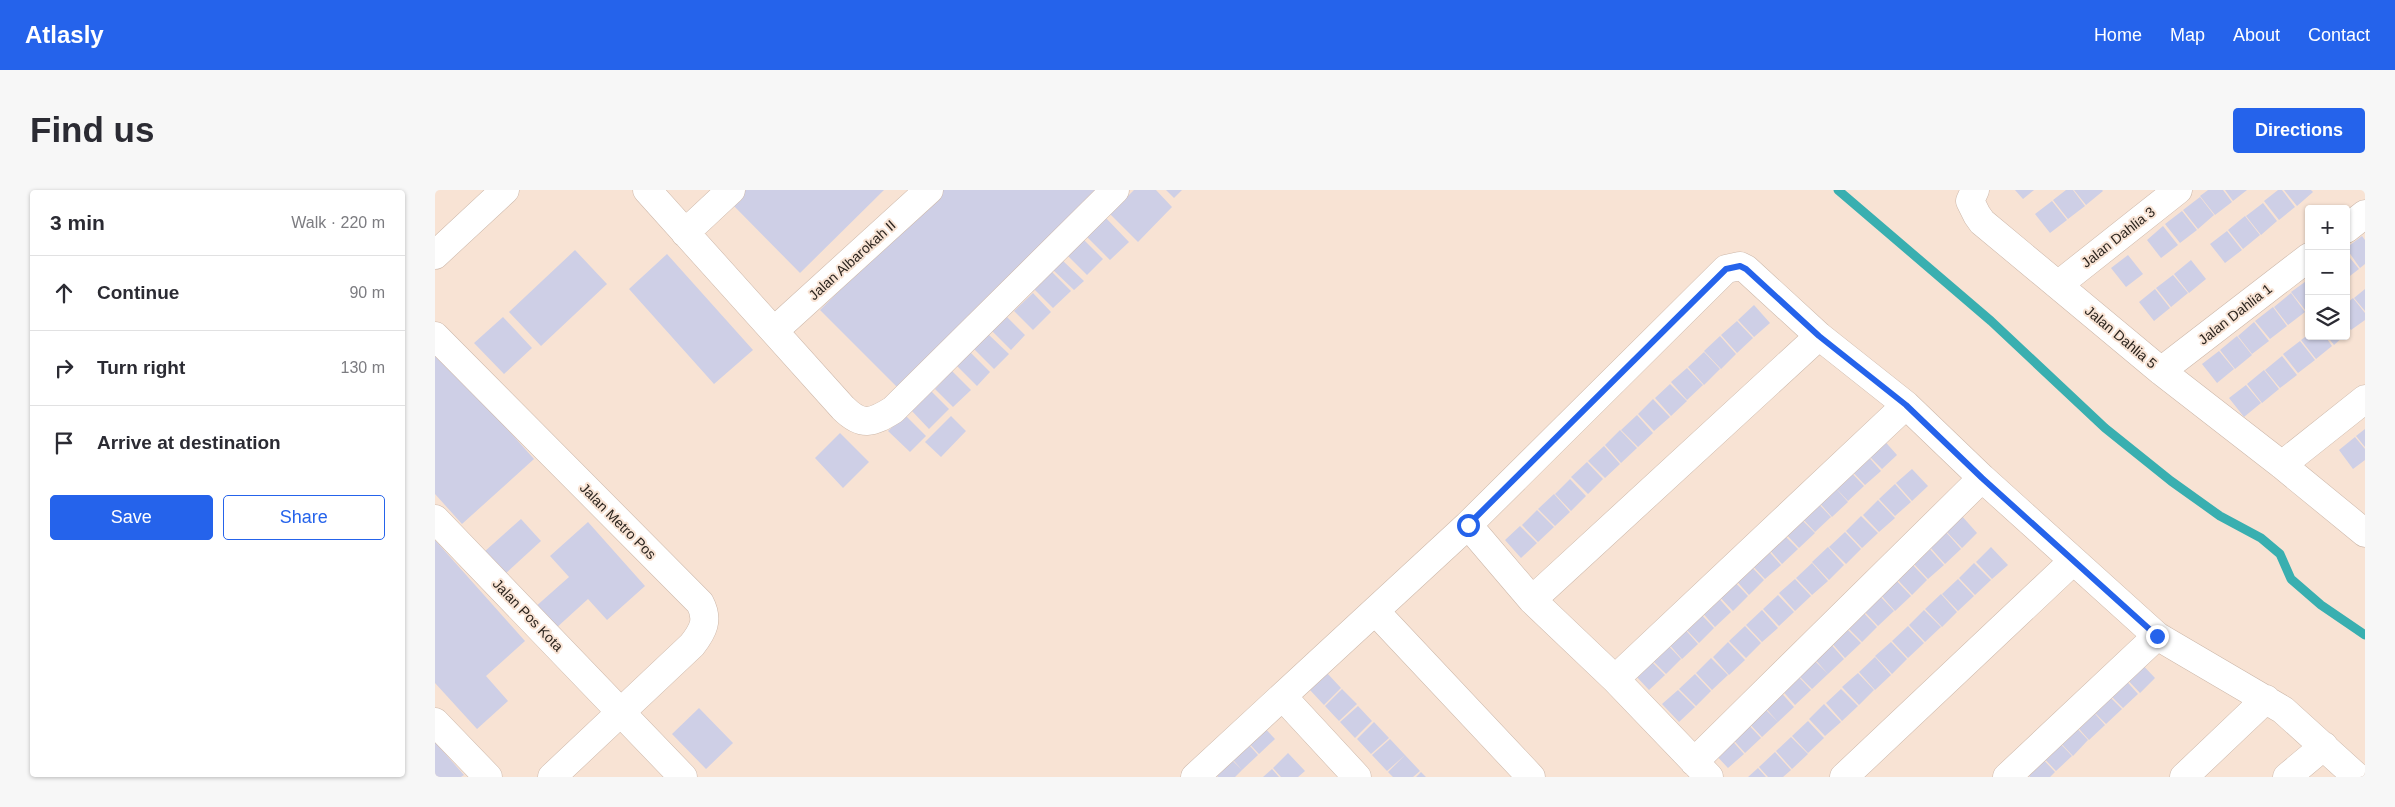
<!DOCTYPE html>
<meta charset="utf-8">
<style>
body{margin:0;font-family:Helvetica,sans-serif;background:#f7f7f7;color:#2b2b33}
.controls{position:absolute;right:15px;top:15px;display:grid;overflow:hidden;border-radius:5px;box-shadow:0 1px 4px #0004}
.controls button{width:45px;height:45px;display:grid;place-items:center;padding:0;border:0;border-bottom:1px solid #e1e1e2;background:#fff;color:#2b2b33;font:25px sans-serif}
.stop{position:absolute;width:15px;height:15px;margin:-11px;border:4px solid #2563eb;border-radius:50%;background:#fff}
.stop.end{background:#2563eb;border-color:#fff;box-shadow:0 1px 5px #0008}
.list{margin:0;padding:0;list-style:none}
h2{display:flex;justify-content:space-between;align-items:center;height:65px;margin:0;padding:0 20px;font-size:21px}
h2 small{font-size:16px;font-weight:400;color:#7c7c81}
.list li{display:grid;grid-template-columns:32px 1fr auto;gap:15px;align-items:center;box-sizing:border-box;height:75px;padding:0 20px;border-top:1px solid #e1e1e2}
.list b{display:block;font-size:19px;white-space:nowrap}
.list em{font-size:16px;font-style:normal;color:#7c7c81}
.actions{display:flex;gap:10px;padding:15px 20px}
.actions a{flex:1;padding:11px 0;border:1px solid #2563eb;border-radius:5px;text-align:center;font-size:18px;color:#2563eb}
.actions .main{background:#2563eb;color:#fff}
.icon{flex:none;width:28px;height:28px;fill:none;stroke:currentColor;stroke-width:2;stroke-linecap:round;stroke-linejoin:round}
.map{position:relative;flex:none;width:1930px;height:587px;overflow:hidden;border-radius:5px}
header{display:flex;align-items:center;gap:30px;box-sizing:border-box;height:70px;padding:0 25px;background:#2563eb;color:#fff}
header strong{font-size:24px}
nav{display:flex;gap:28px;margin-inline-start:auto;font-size:18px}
.intro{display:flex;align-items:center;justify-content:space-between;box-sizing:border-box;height:120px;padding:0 30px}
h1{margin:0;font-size:35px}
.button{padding:12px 22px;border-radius:5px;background:#2563eb;color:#fff;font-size:18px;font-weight:700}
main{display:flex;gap:30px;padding:0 30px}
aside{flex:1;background:#fff;border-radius:5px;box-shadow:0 1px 4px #0004}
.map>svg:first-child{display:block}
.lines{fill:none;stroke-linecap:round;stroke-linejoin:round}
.stream{stroke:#39afb0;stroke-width:9}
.building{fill:#cecfe6}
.minor-casing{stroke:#cdb8aa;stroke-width:29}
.minor{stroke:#fff;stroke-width:28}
.route{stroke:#2563eb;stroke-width:6}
.labels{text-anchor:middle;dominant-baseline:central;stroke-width:4;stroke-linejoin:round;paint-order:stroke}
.street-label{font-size:14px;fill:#2a231d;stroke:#f8e3d4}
</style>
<header>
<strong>Atlasly</strong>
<nav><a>Home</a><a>Map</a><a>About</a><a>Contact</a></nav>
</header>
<div class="intro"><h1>Find us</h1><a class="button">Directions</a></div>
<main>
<aside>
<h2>3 min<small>Walk · 220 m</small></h2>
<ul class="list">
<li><svg class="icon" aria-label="ahead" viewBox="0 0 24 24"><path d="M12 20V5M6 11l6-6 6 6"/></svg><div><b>Continue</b></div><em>90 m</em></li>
<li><svg class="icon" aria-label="right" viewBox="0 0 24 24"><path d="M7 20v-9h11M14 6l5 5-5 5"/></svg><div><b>Turn right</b></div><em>130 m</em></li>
<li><svg class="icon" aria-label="arrive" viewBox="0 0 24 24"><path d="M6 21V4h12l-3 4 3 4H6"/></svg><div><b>Arrive at destination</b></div></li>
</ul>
<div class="actions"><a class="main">Save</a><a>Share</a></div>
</aside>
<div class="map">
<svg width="1930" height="587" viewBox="0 0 1930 587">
<rect width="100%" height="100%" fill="#f8e3d4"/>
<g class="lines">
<!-- stream -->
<path class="stream" d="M1403,0l153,131 114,107 66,53 49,35 41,22 19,16 11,25 30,26 44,30"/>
</g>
<!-- building -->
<path class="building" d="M311,0h138l-84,83 -68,-69z
M505,0h156l-199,197 -77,-77z
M699,0h22l16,17 -34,35 -28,-28z
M731,0h16l-8,8z
M1580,0h19l-11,9z
M1631,0h7l12,16 -17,13 -15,-19z
M1639,0h28l1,1 -17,14z
M1773,0h15l9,12 -17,13 -15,-19z
M1790,0h22l-14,11z
M1843,0h4l13,17 -16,13 -15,-19z
M1849,0h27l2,2 -16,14z
M1765,7l14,18 -16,14 -15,-19z
M1617,11l15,19 -17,13 -15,-19z
M1828,13l14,18 -16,14 -15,-19z
M1747,21l15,19 -17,13 -15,-19z
M669,26l25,26 -19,18 -25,-25z
M1810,26l15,19 -17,14 -15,-19z
M1728,36l15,19 -17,13 -14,-18z
M1792,41l15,19 -17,13 -15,-19z
M1927,46l3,4v24l-5,4 -14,-20z
M649,50l19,19 -16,16 -19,-19z
M140,60l32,34 -66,62 -32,-34z
M1911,63l13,16 -13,10z
M232,64l86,96 -39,34 -85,-95z
M1693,65l15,19 -17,13 -15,-19z
M626,69l23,22 -10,9 -23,-22z
M1756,70l15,19 -17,14 -15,-19z
M616,81l20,20 -18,17 -19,-19z
M1738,85l15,18 -17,14 -15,-19z
M1874,89v30l-3,2 -15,-19z
M1720,99l15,19 -16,13 -15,-19z
M1930,99v22l-11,-13z
M598,103l18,19 -18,18 -19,-19z
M1856,103l14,19 -17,13 -14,-18z
M1918,108l12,15v7l-14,10 -5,-6v-20z
M1319,115l16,18 -16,14 -16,-17z
M1838,117l14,19 -17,13 -15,-18z
M68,127l29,31 -28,26 -30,-31z
M572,127l18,18 -14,15 -19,-19z
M1302,131l16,17 -16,15 -16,-18z
M1819,132l15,19 -17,13 -14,-18z
M553,144l21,20 -15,15 -21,-21z
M1874,144v2h16l7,10 -16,13 -15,-19z
M1285,146l16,18 -15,15 -17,-18z
M1802,146l15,19 -17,14 -15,-19z
M1892,146h17l-10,9z
M1865,151l15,19 -17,13 -15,-19z
M0,158l99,111 -72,65 -27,-30z
M1784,161l15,18 -17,14 -15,-19z
M535,162l20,20 -13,14 -20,-20z
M1269,162l16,17 -16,16 -16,-18z
M1847,166l15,19 -17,13 -15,-18z
M1252,178l16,17 -16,15 -16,-18z
M1829,180l15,19 -17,14 -15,-19z
M517,181l19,19 -18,17 -18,-18z
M1235,194l17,17 -16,15 -16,-18z
M1811,195l15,18 -17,14 -15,-19z
M495,200l19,19 -20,20 -18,-19z
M1218,209l17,18 -16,14 -16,-17z
M470,225l21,21 -16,16 -22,-21z
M1202,225l16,18 -15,14 -17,-17z
M516,226l15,15 -25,26 -16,-15z
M1930,239v18l-9,-11z
M1185,240l17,18 -16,15 -16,-18z
M405,243l29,29 -26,26 -28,-30z
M1446,247l16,18 -15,14 -17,-17z
M1920,247l10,12v11l-12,9 -14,-19z
M1169,256l16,18 -15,14 -17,-17z
M1430,263l16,18 -16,14 -16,-17z
M1152,272l16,17 -15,15 -17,-17z
M1413,279l16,17 -16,15 -16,-17z
M1477,279l16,17 -16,15 -16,-18z
M1135,289l16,17 -15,15 -16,-17z
M1397,294l16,18 -16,15 -16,-18z
M1460,294l16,18 -16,14 -16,-17z
M1119,304l16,18 -15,14 -17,-17z
M1380,310l16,17 -16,15 -16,-17z
M1443,310l17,18 -16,14 -16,-17z
M1102,320l17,17 -16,15 -16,-17z
M1526,325l16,18 -15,15 -17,-18z
M1363,326l17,17 -16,15 -16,-17z
M1426,326l17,17 -16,15 -16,-17z
M86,329l20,22 -36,33 -21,-22z
M153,332l57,64 -38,34 -19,-21 -34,31 -20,-22 35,-31 -19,-21z
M1085,336l17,17 -16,15 -16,-18z
M1510,341l16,18 -16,15 -16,-18z
M1346,342l17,17 -16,15 -16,-18z
M1410,342l16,17 -15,15 -17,-17z
M0,350l90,101 -39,35 22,25 -31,28 -42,-46z
M1330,357l16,18 -16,14 -16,-17z
M1393,357l16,18 -15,15 -17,-18z
M1493,357l16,18 -16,14 -16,-17z
M1556,357l17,18 -16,14 -16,-17z
M1313,373l16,17 -15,15 -16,-18z
M1377,373l16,18 -16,14 -16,-17z
M1476,373l16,17 -15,15 -16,-17z
M1539,373l17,17 -16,15 -16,-17z
M1459,388l17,18 -16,15 -16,-18z
M1297,389l16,17 -15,15 -17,-18z
M1360,389l16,17 -16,15 -16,-18z
M1523,389l16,17 -16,15 -16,-17z
M1280,404l16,18 -16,15 -16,-18z
M1443,404l16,17 -16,15 -16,-17z
M1506,404l16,18 -15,15 -17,-18z
M1343,405l16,17 -15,14 -16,-17z
M1327,420l16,18 -16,14 -16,-17z
M1426,420l16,17 -15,15 -17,-17z
M1489,420l17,17 -16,15 -16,-17z
M1263,421l16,17 -15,15 -16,-17z
M1247,436l16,18 -16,15 -16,-18z
M1310,436l16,17 -15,15 -17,-17z
M1409,436l17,17 -16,15 -16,-18z
M1473,436l16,17 -16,15 -16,-17z
M1393,451l16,18 -16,15 -16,-18z
M1230,452l16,17 -15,15 -17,-17z
M1293,452l17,18 -16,15 -16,-18z
M1456,452l16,17 -15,15 -17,-18z
M1376,467l17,17 -16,15 -17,-17z
M1440,467l16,18 -16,15 -16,-18z
M1213,468l17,17 -16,15 -16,-17z
M1276,468l17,17 -16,15 -16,-17z
M1703,470l17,18 -15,15 -17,-18z
M892,483l14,15 -17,17 -15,-16z
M1360,483l16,17 -16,15 -16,-18z
M1423,483l16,17 -15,15 -17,-18z
M1260,484l16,17 -15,15 -17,-17z
M1687,486l16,18 -15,14 -17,-17z
M907,499l15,15 -18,17 -14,-15z
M1343,499l16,18 -16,15 -16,-18z
M1406,499l17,17 -16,15 -16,-18z
M1243,500l17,17 -16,15 -17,-18z
M1670,502l17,17 -16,15 -17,-17z
M1389,514l17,18 -16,14 -16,-17z
M1326,515l17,17 -16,15 -16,-17z
M923,516l14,15 -17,17 -15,-16z
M1654,517l16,18 -16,15 -16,-18z
M264,518l34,35 -27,26 -34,-35z
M1310,531l16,17 -16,15 -16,-18z
M1373,531l16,17 -16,15 -16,-17z
M824,532l16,17 -16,15 -16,-17z
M939,532l15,16 -18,16 -14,-15z
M1637,533l16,17 -15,16 -17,-18z
M1293,546l16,18 -16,14 -16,-17z
M807,547l16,18 -16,15 -16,-18z
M1356,547l17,17 -16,15 -16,-18z
M955,549l15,16 -18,16 -15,-16z
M1621,549l16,17 -16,15 -16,-17z
M0,552l29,33 -3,2h-26z
M1340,562l16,18 -8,7h-15l-9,-10z
M790,563l17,17 -7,7h-17l-8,-9z
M853,563l17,18 -7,6h-17l-8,-9z
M970,565l15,16 -7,6h-20l-5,-5z
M1604,565l16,17 -5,5h-20l-7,-8z
M1323,578l8,9h-18z
M837,579l7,8h-16z
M986,582l5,5h-10z"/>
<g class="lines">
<!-- minor casing -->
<g class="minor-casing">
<path id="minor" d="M212,0l196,218c19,19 29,15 50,2l222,-220
M1540,0l-5,11 7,14 5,7 179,149 121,94 83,68
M1911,39l19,-15
M250,43l46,-43
M0,65l70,-65
M1623,95l120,-95
M339,141l155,-141
M0,146l265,267c9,17 3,28 -8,42l-140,132
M1726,181l148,-114
M1847,275l83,-66
M0,329l248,258
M1033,335l64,75 83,79 94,98
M1097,410l287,-264
M940,421l156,166
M1180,489l291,-274
M848,507l74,80
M0,532l53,55
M1259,572l288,-284
M760,587l273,-252 258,-256 14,-3 6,3 73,67 87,69 76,73 175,158 126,74 74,67
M1409,587l229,-216
M1572,587l150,-141
M1749,587l82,-78
M1852,587l37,-31"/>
</g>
<!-- minor -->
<use href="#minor" class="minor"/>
</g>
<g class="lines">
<!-- route -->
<path class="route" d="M1033,335l258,-256 14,-3 6,3 73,67 87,69 76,73 175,158"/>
</g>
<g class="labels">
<!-- street labels -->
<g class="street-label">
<text transform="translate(1683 47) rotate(-38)">Jalan Dahlia 3</text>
<text transform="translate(417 70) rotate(-42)">Jalan Albarokah II</text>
<text transform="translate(1800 124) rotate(-38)">Jalan Dahlia 1</text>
<text transform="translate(1686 147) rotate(40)">Jalan Dahlia 5</text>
<text transform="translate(183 331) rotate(45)">Jalan Metro Pos</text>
<text transform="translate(93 425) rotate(46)">Jalan Pos Kota</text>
</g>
</g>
</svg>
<div class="controls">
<button>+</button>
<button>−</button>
<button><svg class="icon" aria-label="layers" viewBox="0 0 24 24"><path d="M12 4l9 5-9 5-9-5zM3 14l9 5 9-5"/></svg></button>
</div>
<div class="stop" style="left:1033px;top:335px"></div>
<div class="stop end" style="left:1722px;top:446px"></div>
</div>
</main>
